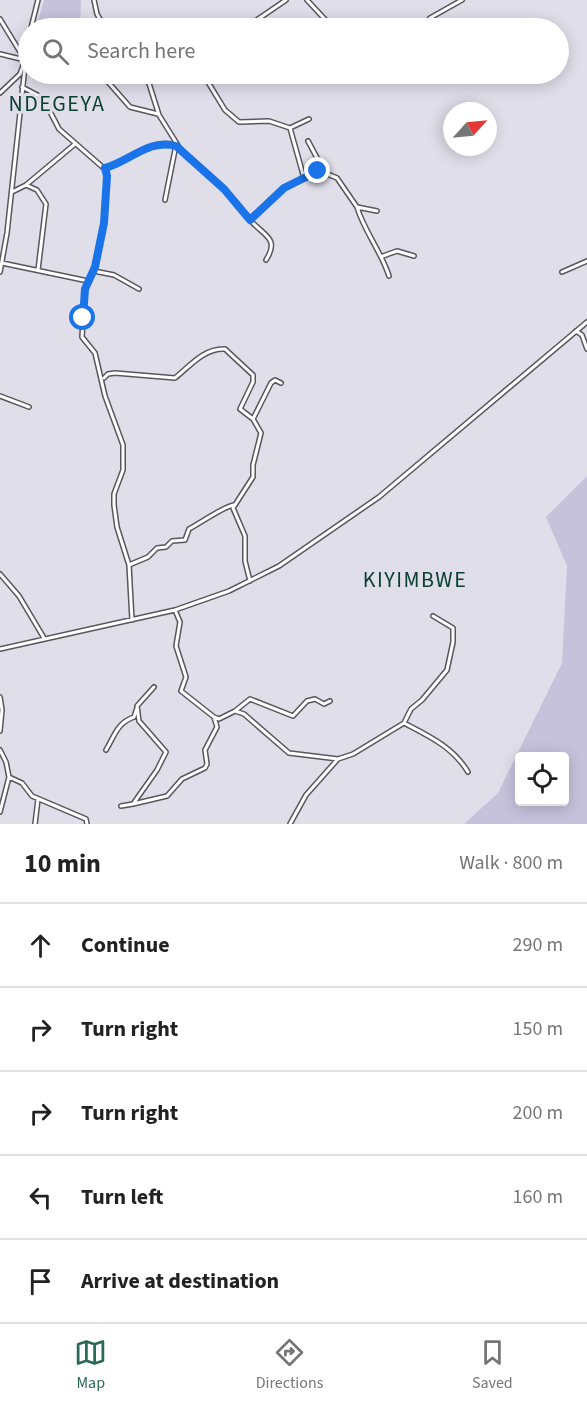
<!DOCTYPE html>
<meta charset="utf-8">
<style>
body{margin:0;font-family:"Source Sans 3",sans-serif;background:#f2f2f2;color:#222}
.controls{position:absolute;right:18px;bottom:18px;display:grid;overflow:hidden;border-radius:6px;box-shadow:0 3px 15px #0003}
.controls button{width:54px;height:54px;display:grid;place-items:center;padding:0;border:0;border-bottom:2px solid #e0e0e0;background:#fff;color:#222;font:30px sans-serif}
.compass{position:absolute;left:443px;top:102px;width:54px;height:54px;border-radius:50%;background:#fff;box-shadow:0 3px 15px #0003;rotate:63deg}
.stop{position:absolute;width:18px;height:18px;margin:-14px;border:4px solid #1a73e8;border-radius:50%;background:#fff}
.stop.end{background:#1a73e8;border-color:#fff;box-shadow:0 2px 6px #0008}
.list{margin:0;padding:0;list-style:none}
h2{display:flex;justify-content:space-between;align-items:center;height:78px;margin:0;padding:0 24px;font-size:26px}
h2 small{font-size:20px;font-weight:400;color:#767676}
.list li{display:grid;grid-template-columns:39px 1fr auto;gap:18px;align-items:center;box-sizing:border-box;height:84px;padding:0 24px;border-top:2px solid #e0e0e0}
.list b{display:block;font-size:22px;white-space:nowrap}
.list em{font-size:20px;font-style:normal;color:#767676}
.icon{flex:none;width:33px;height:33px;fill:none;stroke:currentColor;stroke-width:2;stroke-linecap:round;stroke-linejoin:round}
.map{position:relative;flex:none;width:587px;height:824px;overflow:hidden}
.search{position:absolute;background:#fff;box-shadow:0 3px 15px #0003;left:18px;right:18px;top:18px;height:66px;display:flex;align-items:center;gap:15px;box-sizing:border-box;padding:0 21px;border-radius:33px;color:#767676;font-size:22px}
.sheet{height:498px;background:#fff}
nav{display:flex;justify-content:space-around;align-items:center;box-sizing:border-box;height:84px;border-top:2px solid #e0e0e0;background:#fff;font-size:16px;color:#767676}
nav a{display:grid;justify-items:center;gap:3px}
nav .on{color:#2a6957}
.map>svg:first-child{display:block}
.green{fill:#c7c2dc;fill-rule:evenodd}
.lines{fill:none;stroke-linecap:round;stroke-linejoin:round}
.minor-casing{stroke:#585660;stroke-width:6}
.minor{stroke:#fff;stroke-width:3}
.route{stroke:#1a73e8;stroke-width:8}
.labels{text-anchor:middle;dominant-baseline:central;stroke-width:6;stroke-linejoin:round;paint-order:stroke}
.quarter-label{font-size:22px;letter-spacing:1.5px;fill:#094032;stroke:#e0dee9}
</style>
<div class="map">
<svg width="587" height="824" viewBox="0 0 587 824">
<rect width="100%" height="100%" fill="#e0dee9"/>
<!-- green -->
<path class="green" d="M44,0h37l-1,28h-44z
M587,476v348h-123l34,-31 64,-130 5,-97 -21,-49zM564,756v46h-44v-46z"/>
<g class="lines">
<!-- minor casing -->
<g class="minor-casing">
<path id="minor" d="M94,0l3,14 8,14
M307,0l26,28
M0,19l25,41 -5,14 -20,19
M255,25l15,3
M31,28l7,-28
M245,28l41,-28
M423,28l7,-10 32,-18
M0,54l25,6
M101,74l29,33 28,7
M146,74l13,41 20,32
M22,87l21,11 16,31 48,42 -3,52 -9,44 -10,22 -3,48 13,16 10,43 18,49v25l-9,24v11l3,22 12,38 3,55
M290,128l19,-9
M308,141l16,30
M105,168c24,-6 44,-30 71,-23l48,44 26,31 34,-32 20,-10 -14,-50 -21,-7 -30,1 -14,-12 -22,-36
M304,178l16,-7 17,7 20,29 20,4
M26,185l11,5 9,14 -8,66
M12,192l14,-7 49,-41
M165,200l11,-55
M357,207c7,24 24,44 32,69
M250,220c14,16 30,18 16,40
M383,256l14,-5 17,5
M2,263l86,18
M94,271l20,4 25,14
M0,272l7,-39 21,-194
M562,272l25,-11
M576,331l6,4 5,14
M104,378l4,-4 7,-1 60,5c15,-12 29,-30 50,-29l28,26v7l-13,27 13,10
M0,396l29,11
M129,565l19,-8 9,-9 9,-1 6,-6 13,-1 4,-11c10,-5 37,-24 45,-24
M0,574l19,22 25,42
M250,581l-5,-20v-25l-12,-28 20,-31v-12l8,-32 -8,-14 18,-36 4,-3 6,3
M0,649l175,-39 54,-19 50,-25 100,-69 208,-175
M0,697l2,13 -2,21
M235,711l15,-12 43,17 14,-15 8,-2 9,5 6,-3
M214,717l5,2 16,-8 9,3 45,39 49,6 15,-5 51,-31 7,-14 11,-9 25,-30 6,-28v-14l-20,-12
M404,723c25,13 49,24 64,49
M0,750l6,12 3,15 13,6 10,13 54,23 1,5
M106,750c9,-15 11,-27 28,-33l3,-9
M133,804l34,-8 15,-17 23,-11 2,-4 -2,-14 12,-23 -3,-10 -33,-26 5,-14 -10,-31 4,-24 -5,-12
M121,806l12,-2 24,-34 9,-18 -27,-31 -2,-15 17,-19
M0,812l9,-35
M35,824l3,-25
M290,824l16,-29 32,-36"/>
</g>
<!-- minor -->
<use href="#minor" class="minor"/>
</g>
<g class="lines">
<!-- route -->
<path class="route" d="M83,318l2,-29 10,-22 9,-44 3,-47 -2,-8c24,-6 44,-30 71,-22l48,43 26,31 34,-32 34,-17"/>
</g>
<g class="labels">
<!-- quarter labels -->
<g class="quarter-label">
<text x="57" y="104">NDEGEYA</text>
<text x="415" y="580">KIYIMBWE</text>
</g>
</g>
</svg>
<div class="controls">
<button><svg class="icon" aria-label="locate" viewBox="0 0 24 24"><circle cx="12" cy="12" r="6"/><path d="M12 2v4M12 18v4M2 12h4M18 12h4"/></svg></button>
</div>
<svg class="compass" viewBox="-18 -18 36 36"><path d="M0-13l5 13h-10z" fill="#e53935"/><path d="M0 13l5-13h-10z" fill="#767676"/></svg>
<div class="stop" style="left:83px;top:318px"></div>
<div class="stop end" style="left:318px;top:171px"></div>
<div class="search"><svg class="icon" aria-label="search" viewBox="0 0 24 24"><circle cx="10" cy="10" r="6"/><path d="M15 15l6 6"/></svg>Search here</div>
</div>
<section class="sheet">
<h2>10 min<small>Walk · 800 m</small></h2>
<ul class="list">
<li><svg class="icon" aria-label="ahead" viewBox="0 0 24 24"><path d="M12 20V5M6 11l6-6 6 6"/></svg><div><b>Continue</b></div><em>290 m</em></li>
<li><svg class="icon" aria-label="right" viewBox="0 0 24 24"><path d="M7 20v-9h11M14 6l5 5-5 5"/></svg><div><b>Turn right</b></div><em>150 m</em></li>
<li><svg class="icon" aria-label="right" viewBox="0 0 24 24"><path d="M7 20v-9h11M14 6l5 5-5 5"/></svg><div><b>Turn right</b></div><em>200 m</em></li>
<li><svg class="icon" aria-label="left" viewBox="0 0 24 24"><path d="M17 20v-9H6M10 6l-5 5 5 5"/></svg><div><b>Turn left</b></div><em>160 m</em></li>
<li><svg class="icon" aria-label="arrive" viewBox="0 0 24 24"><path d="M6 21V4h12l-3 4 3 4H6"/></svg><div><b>Arrive at destination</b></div></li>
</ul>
</section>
<nav>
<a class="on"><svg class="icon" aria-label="map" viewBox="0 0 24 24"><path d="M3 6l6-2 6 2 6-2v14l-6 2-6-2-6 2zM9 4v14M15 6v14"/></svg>Map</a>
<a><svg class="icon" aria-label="directions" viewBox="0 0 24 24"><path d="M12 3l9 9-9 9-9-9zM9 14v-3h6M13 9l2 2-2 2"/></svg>Directions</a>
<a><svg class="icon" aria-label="saved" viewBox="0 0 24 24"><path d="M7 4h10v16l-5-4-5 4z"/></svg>Saved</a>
</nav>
